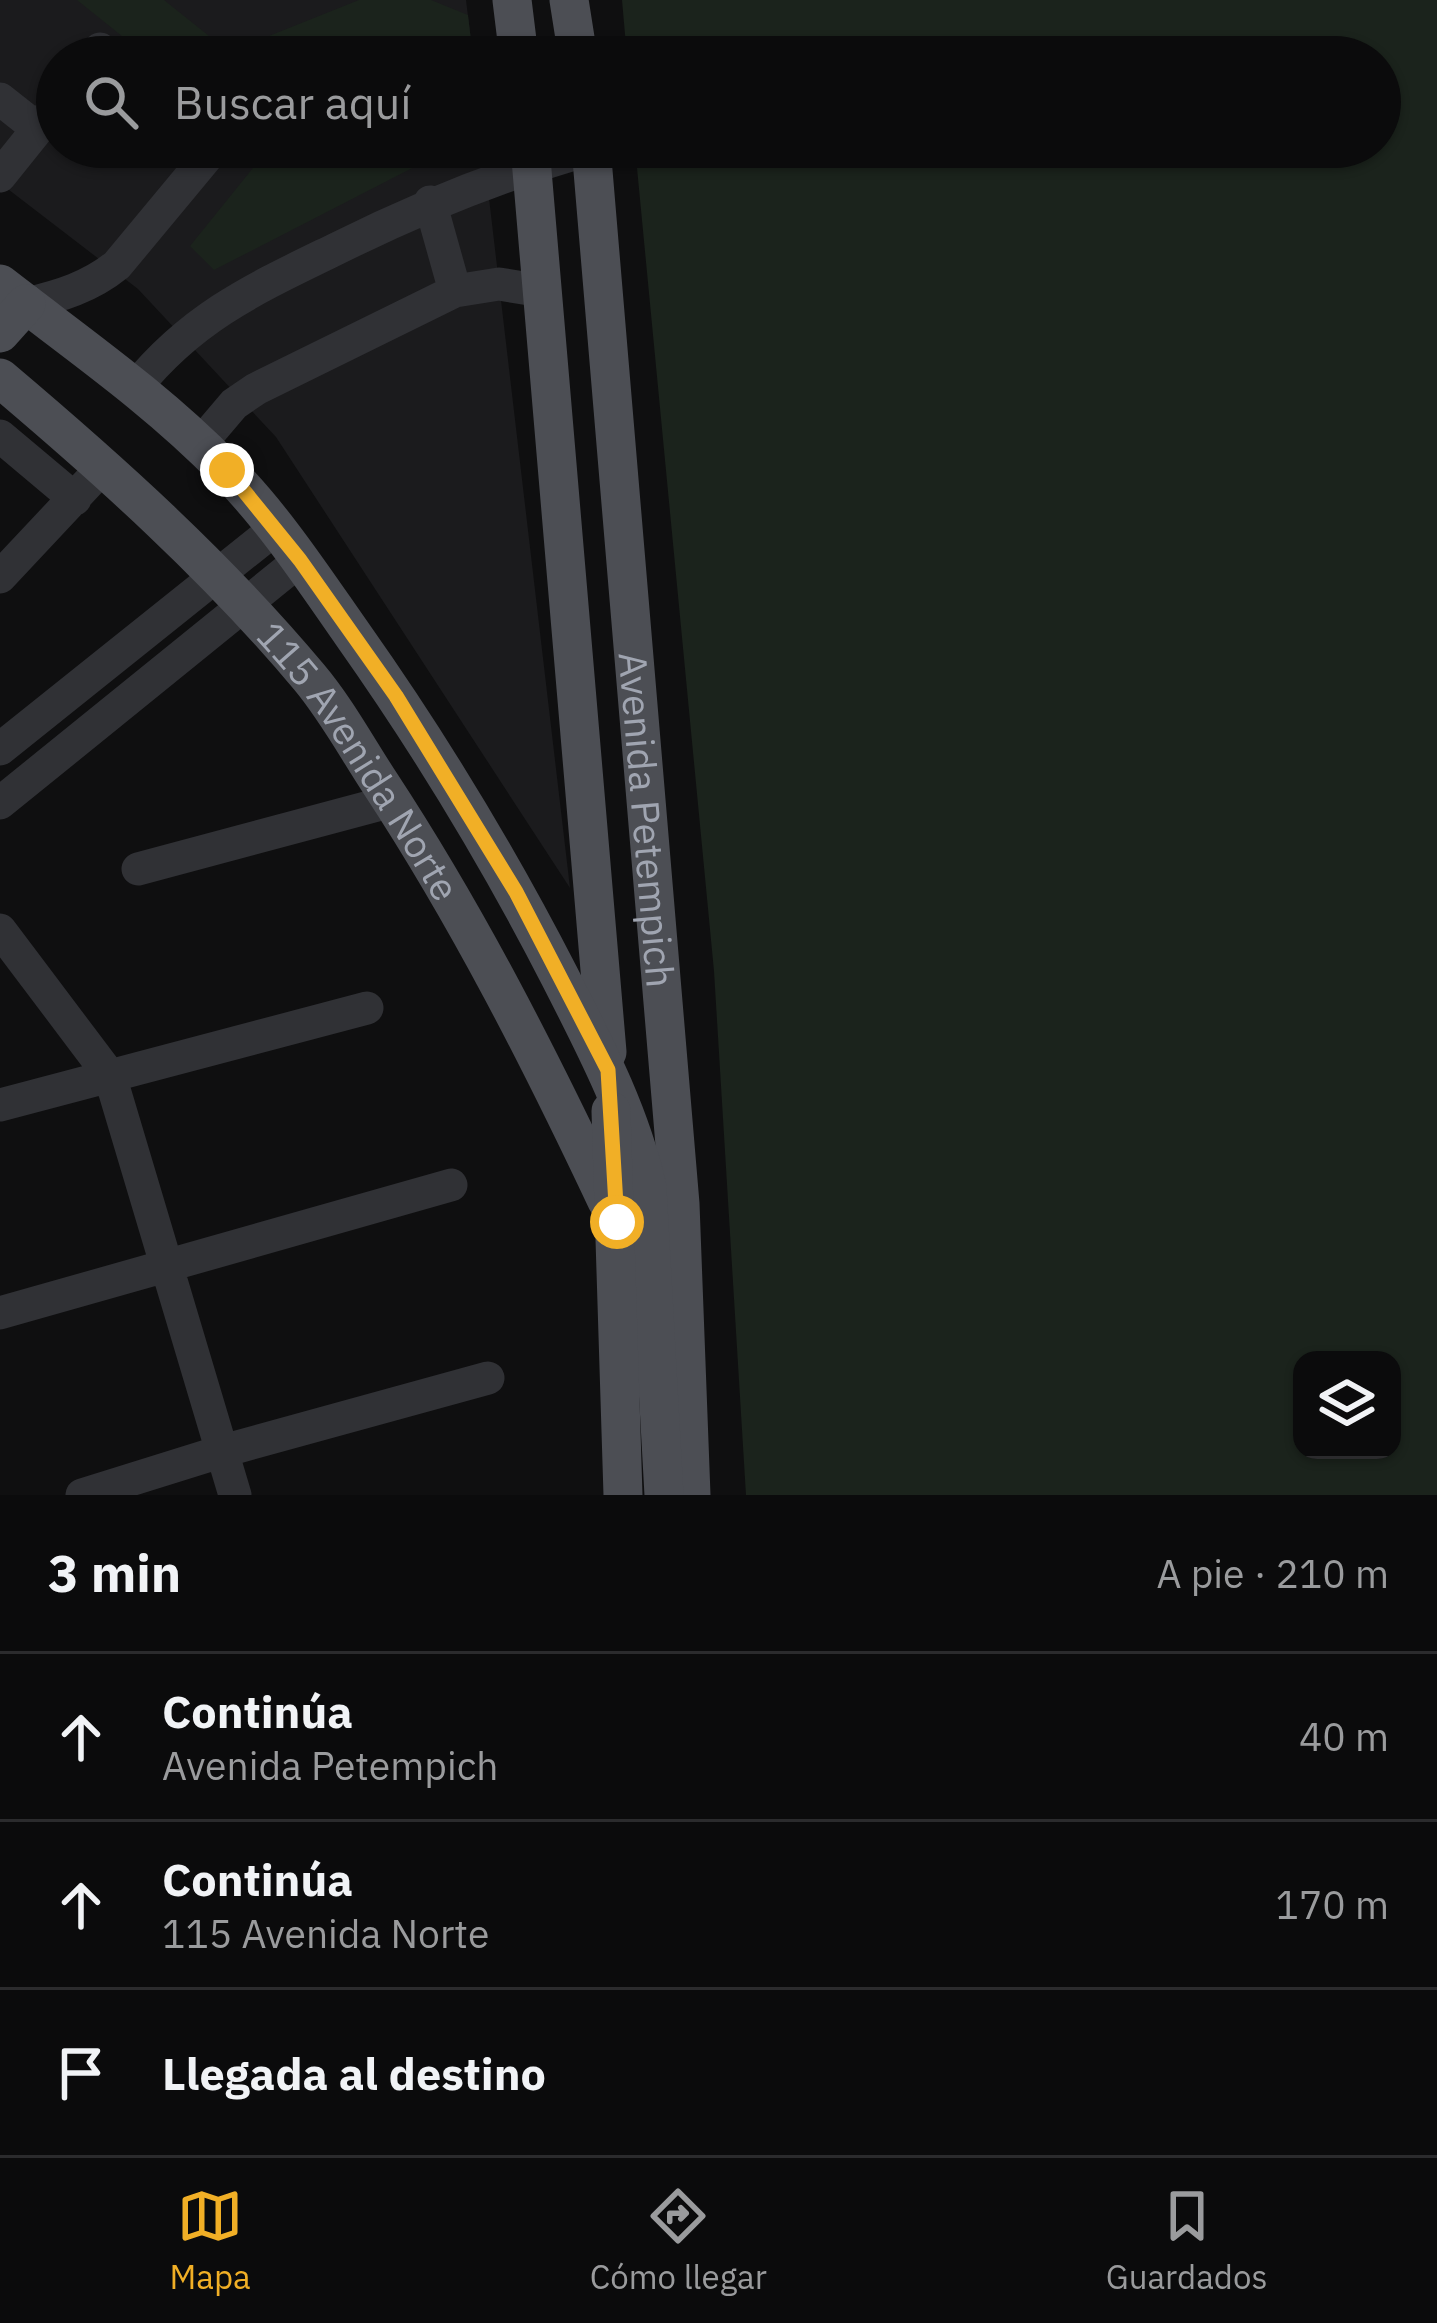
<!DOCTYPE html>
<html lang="es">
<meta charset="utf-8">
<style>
body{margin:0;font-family:"IBM Plex Sans",sans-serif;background:#19191a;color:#f1f3f6}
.controls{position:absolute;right:36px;bottom:36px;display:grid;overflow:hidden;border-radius:24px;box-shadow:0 3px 9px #0004}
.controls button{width:108px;height:108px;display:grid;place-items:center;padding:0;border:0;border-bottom:3px solid #2b2b2d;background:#0b0b0c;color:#f1f3f6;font:60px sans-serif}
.stop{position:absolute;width:36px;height:36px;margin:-27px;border:9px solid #f1af26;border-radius:50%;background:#fff}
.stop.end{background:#f1af26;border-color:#fff;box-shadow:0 3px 12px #0008}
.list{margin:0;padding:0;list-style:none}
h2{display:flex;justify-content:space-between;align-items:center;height:156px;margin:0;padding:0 48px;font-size:51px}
h2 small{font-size:39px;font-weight:400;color:#9a9b9d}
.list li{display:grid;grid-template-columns:78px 1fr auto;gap:36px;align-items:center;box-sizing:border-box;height:168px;padding:0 48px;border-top:3px solid #2b2b2d}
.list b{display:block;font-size:45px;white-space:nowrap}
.list p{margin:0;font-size:39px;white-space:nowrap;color:#9a9b9d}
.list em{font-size:39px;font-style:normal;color:#9a9b9d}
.icon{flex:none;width:66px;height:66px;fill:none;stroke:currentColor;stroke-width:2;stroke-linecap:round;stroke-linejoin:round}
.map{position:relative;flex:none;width:1437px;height:1495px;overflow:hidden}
.search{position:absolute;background:#0b0b0c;box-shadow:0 3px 9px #0004;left:36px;right:36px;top:36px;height:132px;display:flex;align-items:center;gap:30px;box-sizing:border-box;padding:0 42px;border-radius:66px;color:#9a9b9d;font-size:45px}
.sheet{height:660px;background:#0b0b0c}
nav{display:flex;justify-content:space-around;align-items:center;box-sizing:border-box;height:168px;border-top:3px solid #2b2b2d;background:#0b0b0c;font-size:33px;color:#9a9b9d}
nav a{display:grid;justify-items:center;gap:6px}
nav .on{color:#f1af26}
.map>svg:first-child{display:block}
.built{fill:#1b1b1d}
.green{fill:#1b231c;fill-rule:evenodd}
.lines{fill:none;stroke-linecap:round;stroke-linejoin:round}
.minor{stroke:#303135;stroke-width:33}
.major{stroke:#4c4e54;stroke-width:39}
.route{stroke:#f1af26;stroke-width:15}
.labels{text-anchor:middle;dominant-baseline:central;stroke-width:10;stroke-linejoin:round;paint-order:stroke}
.street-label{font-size:39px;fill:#a0a5b1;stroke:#0a0a0b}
</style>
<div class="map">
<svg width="1437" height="1495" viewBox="0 0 1437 1495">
<rect width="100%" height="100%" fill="#0f0f10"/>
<!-- built -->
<path class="built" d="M0,0h466l7,57h-416v90h426l87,741 -294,-451 -138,-148 -138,-106z"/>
<!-- green -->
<path class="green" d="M77,0h87l65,52 130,-52h72l37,15 5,42h-325z
M622,0h815v1495h-691l-32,-524 -79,-824h745v-90h-753zM1392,1360v90h-90v-90z
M261,147h192l-239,123 -24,-24 76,-94z"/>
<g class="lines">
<!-- minor -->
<path class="minor" d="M94,57l6,-8
M0,99l38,30
M0,176l57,-71
M430,202l25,89
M26,304c34,-8 64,-17 91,-39l98,-118
M135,388c58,-72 121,-100 201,-139 84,-42 166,-75 255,-100
M0,436l75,63
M200,444l34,-40 22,-15 199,-98 44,-7 43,7
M0,577l104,-111
M0,749l275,-220
M0,803l300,-243
M138,869l254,-68
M0,930l110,146 125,419
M0,1105l367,-97
M0,1313l451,-128
M82,1495l141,-44 265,-73"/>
<!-- major -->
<g class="major">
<path d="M512,0l7,57"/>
<path d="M569,0l9,57"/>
<path d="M530,147l77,905"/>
<path id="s1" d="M591,147l89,1057 11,291"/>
<path d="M0,284c76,59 157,115 225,185 49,49 88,109 128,166 77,109 146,223 207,342 35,69 70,135 87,210l17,308"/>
<path d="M0,333l26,-29"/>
<path id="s2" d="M0,378c110,93 216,188 309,299 27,32 48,71 71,106 88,134 159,274 227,418"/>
<path d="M611,1111l12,384"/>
</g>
</g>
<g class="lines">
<!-- route -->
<path class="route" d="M227,470l73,90 96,136 120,196 92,178 9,152"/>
</g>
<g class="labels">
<!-- street labels -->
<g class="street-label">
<text stroke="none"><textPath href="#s2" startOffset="528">115 Avenida Norte</textPath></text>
<text stroke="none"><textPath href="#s1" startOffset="675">Avenida Petempich</textPath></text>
</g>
</g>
</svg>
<div class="controls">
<button><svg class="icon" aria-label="layers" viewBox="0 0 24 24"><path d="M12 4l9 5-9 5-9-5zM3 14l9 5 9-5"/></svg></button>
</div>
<div class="stop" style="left:617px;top:1222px"></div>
<div class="stop end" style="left:227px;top:470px"></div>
<div class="search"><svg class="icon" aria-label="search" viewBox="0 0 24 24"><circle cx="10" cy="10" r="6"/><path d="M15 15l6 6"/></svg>Buscar aquí</div>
</div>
<section class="sheet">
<h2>3 min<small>A pie · 210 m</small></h2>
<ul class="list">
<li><svg class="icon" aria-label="ahead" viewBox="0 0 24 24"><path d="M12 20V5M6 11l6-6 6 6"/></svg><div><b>Continúa</b><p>Avenida Petempich</p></div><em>40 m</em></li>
<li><svg class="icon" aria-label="ahead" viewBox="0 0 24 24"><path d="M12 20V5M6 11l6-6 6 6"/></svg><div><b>Continúa</b><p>115 Avenida Norte</p></div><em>170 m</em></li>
<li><svg class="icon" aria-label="arrive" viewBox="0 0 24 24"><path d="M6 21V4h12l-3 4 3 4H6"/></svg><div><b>Llegada al destino</b></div></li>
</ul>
</section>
<nav>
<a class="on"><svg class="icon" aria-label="map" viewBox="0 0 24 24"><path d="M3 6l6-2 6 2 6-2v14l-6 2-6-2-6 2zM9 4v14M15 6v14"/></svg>Mapa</a>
<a><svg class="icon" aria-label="directions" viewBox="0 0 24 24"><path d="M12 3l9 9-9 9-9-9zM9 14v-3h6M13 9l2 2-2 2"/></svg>Cómo llegar</a>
<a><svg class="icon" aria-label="saved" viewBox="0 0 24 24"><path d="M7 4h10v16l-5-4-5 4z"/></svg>Guardados</a>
</nav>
